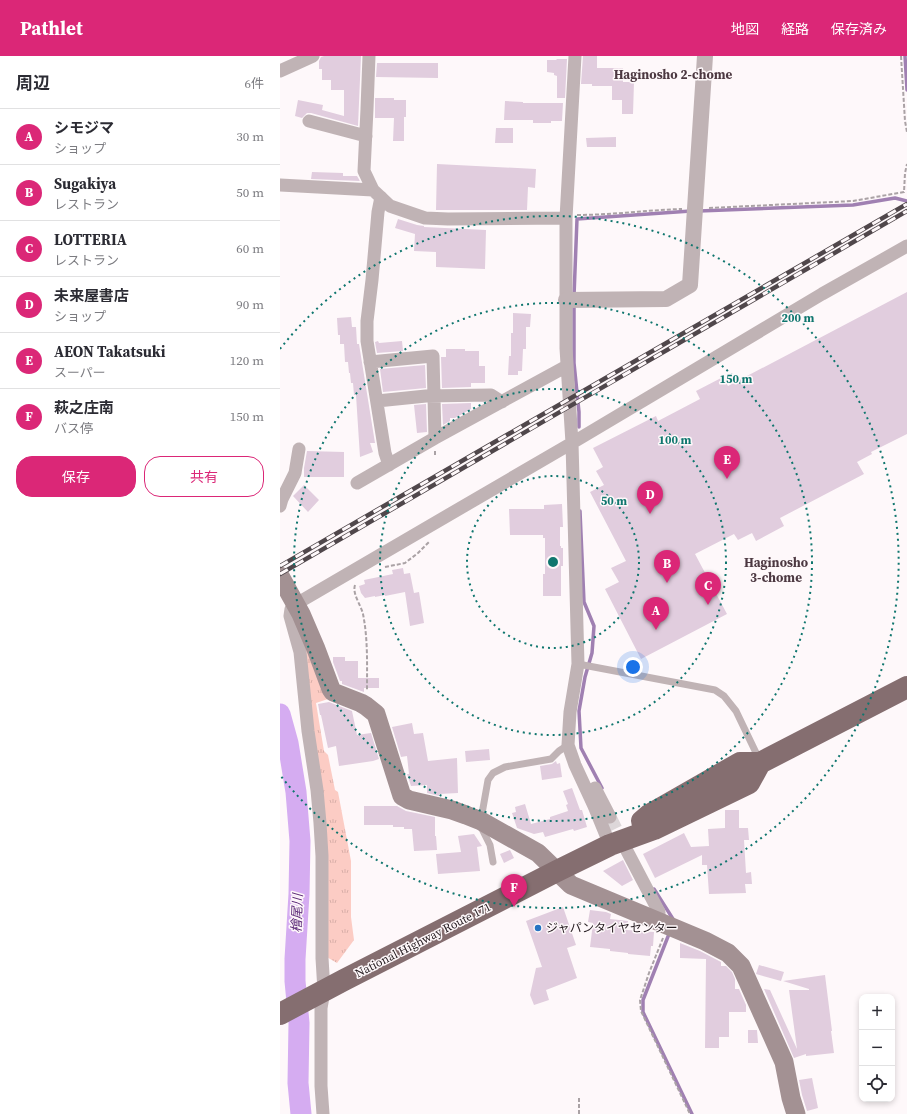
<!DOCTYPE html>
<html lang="ja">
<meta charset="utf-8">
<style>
body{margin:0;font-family:"Source Serif 4","Noto Sans JP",serif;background:#f2f2f3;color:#2b2b33}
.controls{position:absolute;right:12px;bottom:12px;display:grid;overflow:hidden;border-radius:8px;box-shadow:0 2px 6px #0003}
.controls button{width:36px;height:36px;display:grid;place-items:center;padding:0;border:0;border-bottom:1px solid #e1e1e2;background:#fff;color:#2b2b33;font:20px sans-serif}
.you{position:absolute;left:353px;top:611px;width:14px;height:14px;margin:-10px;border:3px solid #fff;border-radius:50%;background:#1a73e8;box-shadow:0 0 0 6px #1a73e833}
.badge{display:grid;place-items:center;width:26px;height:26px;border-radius:50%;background:#db2777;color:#fff;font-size:13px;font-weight:700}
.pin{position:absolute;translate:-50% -33px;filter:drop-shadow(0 1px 2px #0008)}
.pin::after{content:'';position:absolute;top:21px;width:14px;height:12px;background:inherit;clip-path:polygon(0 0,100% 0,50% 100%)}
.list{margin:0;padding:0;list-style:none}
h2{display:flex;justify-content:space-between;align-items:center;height:52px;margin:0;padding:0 16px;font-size:17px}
h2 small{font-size:13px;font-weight:400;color:#7c7c81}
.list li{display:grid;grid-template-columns:26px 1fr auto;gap:12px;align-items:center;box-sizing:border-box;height:56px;padding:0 16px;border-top:1px solid #e1e1e2}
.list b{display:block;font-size:15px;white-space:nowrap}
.list p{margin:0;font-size:13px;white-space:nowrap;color:#7c7c81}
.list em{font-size:13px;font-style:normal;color:#7c7c81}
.actions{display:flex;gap:8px;padding:12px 16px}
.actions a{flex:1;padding:9px 0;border:1px solid #db2777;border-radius:16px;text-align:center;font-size:14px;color:#db2777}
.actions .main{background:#db2777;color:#fff}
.icon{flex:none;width:22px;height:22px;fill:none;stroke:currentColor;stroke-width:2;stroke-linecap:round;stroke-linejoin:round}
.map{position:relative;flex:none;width:627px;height:1058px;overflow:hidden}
header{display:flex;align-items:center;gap:24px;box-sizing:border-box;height:56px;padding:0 20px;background:#db2777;color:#fff}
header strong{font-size:19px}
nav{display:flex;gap:22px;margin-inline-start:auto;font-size:14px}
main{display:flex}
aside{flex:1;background:#fff}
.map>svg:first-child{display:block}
.grass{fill:url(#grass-tufts)}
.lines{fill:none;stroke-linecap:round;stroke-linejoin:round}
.stream{stroke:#a080b2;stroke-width:3.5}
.river{stroke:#d5acf1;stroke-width:21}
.building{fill:#e1cdde}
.minor-tunnel{stroke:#ddd7d9;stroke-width:13;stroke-dasharray:13 6;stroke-linecap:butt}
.path{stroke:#aaa2a5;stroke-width:2;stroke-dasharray:4 2;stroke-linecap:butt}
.service{stroke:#c0b3b5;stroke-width:7}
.minor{stroke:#c0b3b5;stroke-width:13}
.tertiary{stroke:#c0b3b5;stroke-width:16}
.secondary{stroke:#a39193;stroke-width:19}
.trunk{stroke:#856e70;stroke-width:22}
.rail-casing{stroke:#50474b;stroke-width:4.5}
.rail{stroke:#fef8fa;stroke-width:3;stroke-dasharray:9;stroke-linecap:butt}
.ring{fill:none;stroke:#0f766e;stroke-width:2;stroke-dasharray:2 4}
.poi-dot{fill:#2673c2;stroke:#fef8fa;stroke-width:1.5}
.labels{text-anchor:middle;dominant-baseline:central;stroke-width:3;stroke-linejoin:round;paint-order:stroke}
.poi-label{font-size:12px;fill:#241b1f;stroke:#fef8fa;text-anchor:start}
.street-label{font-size:12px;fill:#241b1f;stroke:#fef8fa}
.neighbourhood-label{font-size:13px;font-weight:bold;fill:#4c3841;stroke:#fef8fa}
.water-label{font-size:13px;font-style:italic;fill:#5d2a79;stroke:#fef8fa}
.centre{fill:#0f766e;stroke:#fef8fa;stroke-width:2}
.ring-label{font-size:12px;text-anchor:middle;font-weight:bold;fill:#0f766e;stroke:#fef8fa;stroke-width:3;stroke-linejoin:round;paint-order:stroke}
</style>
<header>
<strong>Pathlet</strong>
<nav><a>地図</a><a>経路</a><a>保存済み</a></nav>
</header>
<main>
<aside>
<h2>周辺<small>6件</small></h2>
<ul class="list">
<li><span class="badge">A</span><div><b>シモジマ</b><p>ショップ</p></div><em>30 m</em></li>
<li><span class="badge">B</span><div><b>Sugakiya</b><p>レストラン</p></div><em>50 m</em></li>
<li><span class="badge">C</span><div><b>LOTTERIA</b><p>レストラン</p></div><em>60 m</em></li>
<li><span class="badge">D</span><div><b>未来屋書店</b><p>ショップ</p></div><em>90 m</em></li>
<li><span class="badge">E</span><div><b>AEON Takatsuki</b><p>スーパー</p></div><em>120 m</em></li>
<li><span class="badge">F</span><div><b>萩之庄南</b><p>バス停</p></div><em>150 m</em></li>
</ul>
<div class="actions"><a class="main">保存</a><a>共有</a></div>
</aside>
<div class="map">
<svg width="627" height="1058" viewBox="0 0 627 1058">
<defs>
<pattern id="grass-tufts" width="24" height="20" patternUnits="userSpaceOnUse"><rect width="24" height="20" fill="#fcccc4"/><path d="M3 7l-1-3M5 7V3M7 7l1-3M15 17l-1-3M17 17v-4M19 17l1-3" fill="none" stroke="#d8afa8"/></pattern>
</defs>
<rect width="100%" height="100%" fill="#fef8fa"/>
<!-- grass -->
<path class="grass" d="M18,563l30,80 -12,4 8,48 4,4 7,35 3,2 13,69v56l3,23 -17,23 -12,-7z"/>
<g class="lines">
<!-- stream -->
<path class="stream" d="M625,0l2,34
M419,155l154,-6 42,-7 12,3
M294,240l3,-77 114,-8
M294,249v58l5,49v15
M300,455l4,91 10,24 -2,27 -7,24 -6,34 2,37 21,40
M374,833l19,30
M389,878l-26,66v12l49,102"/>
<!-- river -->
<path class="river" d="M0,658l8,29 8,49 4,49 -1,53 -4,65v22l4,42 -1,60 3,31"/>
</g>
<!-- building -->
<path class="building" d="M44,0h37l-3,70 -47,-13h-4l-5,5 -7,-2 3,-16 25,5 -1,5 22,6v-26h-13v-10h-9v-11h-3v-8l2,-4z
M303,0h14v12h26v14h11l-1,32h-11v-14h-10v-14h-20v-2h-11z
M277,3h10l-2,39h-8v-22l-3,-1v-2l-7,-1v-12h9z
M97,7h61v15l-62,-1z
M95,42h19v2h12v17h-2v24h-11l1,-23h-19z
M225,45l18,1v1h40l-1,18h-11v2h-18v-3h-29z
M216,72h17v15h-18z
M336,81v10h-29l-1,-9z
M157,108l99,5 -1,19 -7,-1 -1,23h-91z
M32,116l31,1v3h14l3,5 -49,-2z
M118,163l19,6 7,1v1l62,3 -1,39 -49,-2v-15l-22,-1 1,-17 -20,-6z
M627,236v142l-36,18 1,2 -15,8 7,12 -84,44 4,8 -28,15 -4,-8 -14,7 -4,-6 -39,20 32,60 -86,45 -36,-70 14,-7 -8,-14 15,-7 -36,-69 14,-7 -8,-14 7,-4 -10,-19 63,-32 2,5 42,-22 -4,-8 27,-14 5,9z
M233,257l18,1 -1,13h-4v22h-3l-1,22h-4v4h-10l1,-19h2v-23h2z
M71,261l1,10h4l1,17h2l16,99h-5l3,9 -13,5 -4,-62h-2l-1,-12h-2l-1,-10h-1l-1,-11h-3l-1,-18h-4v-9h-2l-1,-17z
M98,285l1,2 23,-2 1,10 -26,2 -2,-11z
M166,293h19v2h14v15h6v17h-14v4l-29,1 -1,-31h5z
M145,309l1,23 -43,4 -3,-23z
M191,347v6l-16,9h-5v3l-7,4 -1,-21z
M146,348l1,28 -10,1 -3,-28z
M27,395l37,1v25h-40v-9z
M24,429l15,15 -11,12 -15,-16z
M282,448l1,23h-3v19h1v2h2v18h-2v30h-18v-22h2v-36h-2v-3h-33l-1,-26h35v-4z
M123,512l1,6 6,-1 4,20 5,-1 5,31 -14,3 -5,-34 -20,4v-1l-10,2v-1l-10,2 -4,-5 -2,-7 6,-2 -1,-4 29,-6 -1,-4z
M53,601h12v4h13v17h21v10h-15v4l-22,-8v-3h-2l-7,-19z
M49,646l23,9 5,24 14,-2 8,26 -6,2 -34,5 -3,-20 -8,2 -7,-33h-1l-2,-11z
M132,667l2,11 9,-1 5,28 29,-3 1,35 -19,1v2l-12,-3v-8l-16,1 -4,-12h2l-2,-18 -6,1 -9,-30z
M209,693l1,11 -24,2 -1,-11z
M276,705l1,3 3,-1 2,14 -20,3 -2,-14 12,-2z
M292,732l8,22h2l5,17 -13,4 -1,-2 -28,8 -2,-5 -9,2 -17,-6 -5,-15 4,-1 -1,-5 10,-3 6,20 19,-5v-2l18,-6 -2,-6 2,-1 -5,-13z
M84,750h33l9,5 29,6v19h1l1,14 -23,1 -2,-22h-8v-2h-11v-2h-29z
M445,754h14v18h9l1,12h-5l2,33 5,-1 1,12h-7l1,9 -37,1 -2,-29h-5v-10l-47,23 -12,-24 41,-21 7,14 18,-1 -1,-17 17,-1z
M194,778l8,12 -5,1 3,24 -42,3 -2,-20 25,-2 -3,-16z
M230,794l4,8 -10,5 -4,-9z
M343,804l10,20 -11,6 -19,-15z
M283,851l13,38 -9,3 10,30 -31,12 3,10 -15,5 -4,-10 6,-27 6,-1 -16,-46z
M310,854l16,2 5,2 -1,5 18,2 -1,9 27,2 -1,14h-2l-1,10 -22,-2v-1l-18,-2v-2l-20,-2 3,-24 -5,-1z
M400,887l20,8 21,11v4h5l6,6 3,7v10h4l7,16v7h-17v25h-10v11h-14l1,-89 -26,-1z
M479,909l25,7 -3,9 -25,-7z
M545,919l7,56h-1l3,22 -28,3v-2l-12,4 -30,-69 6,1 27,59 -8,-59h20v-1l-26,-8z
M468,974h9l1,13h-10z
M532,1022l6,30 -11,3 -5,-16 -3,-15z"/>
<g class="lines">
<!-- minor-tunnel -->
<path class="minor-tunnel" d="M330,761l14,28"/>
<!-- path -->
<path class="path" d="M621,0l4,65 2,11
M429,152l144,-7 51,-9 1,-19 2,-9
M297,159c35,0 70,-5 105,-6
M155,395v6
M105,511l20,-4 13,-10 12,-12
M75,529c-3,9 6,20 8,29 5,25 4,51 4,76
M383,882l-14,35 -9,27 1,11 49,103
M299,1058v-17"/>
<!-- service -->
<path class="service" d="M298,608l137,26 9,6 12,15 23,48
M213,806l-3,-17 -10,-20 8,-45 5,-7 12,-6 46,-8 8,-8 9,-6"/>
<!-- minor -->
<path class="minor" d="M89,0l-2,53 -3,62 9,19 17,16 35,12 23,1 118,-1
M295,0l-9,162v130l6,95 6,221 -8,48 -2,33 7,20 19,41 16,39
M0,15l33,-15
M29,65l57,15
M0,129l93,5
M101,141l-3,15 -6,68 -5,41v20l18,112 4,12
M90,306l63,-6 2,82
M97,345l49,-5 65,-1 11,7
M77,427l78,-45 132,-72
M0,450l2,-7 13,-26 4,-24
M315,732l15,29
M347,795l32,61v10
M43,1058l-2,-28v-78l3,-17 -2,-33v-102l-2,-33 -3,-33 -9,-59 -8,-79 -10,-36 1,-7 5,-5 276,-161 250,-149 85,-48"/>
<!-- tertiary -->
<path class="tertiary" d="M286,244l100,-1 24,-14 15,-229"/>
<!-- secondary -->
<path class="secondary" d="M0,520l21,38 15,35 15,40 2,3 28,11 5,3 10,8 26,82 7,4 43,10 14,5 15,6 57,32 33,32 134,56 23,12 13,13 43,96 7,36 5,16"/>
<!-- trunk -->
<path class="trunk" d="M362,765l7,-6 91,-52h20l147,-76
M0,958l64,-34 213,-109 53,-26 44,-16 95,-46 11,-20"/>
<!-- rail casing -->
<g class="rail-casing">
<path id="rail" d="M0,510l627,-362
M0,518l627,-363"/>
</g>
<!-- rail -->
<use href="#rail" class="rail"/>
</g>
<!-- distance rings -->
<g class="ring">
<circle cx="273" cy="506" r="86"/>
<circle cx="273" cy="506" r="173"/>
<circle cx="273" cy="506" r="259"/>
<path d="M0 293A346 346 0 1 1 0 719"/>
</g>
<!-- markers -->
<circle class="poi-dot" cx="258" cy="872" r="4"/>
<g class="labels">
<!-- poi labels -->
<g class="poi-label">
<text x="266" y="872">ジャパンタイヤセンター</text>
</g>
<!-- street labels -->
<g class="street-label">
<text transform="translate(143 884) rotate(-27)">National Highway Route 171</text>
</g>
<!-- neighbourhood labels -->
<g class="neighbourhood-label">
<text x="393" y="18">Haginosho 2-chome</text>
<text x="496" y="506">Haginosho<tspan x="496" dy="15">3-chome</tspan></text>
</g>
<!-- water labels -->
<g class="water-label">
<text transform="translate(17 857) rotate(-88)">檜尾川</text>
</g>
</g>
<circle cx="273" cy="506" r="6" class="centre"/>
<g class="ring-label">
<text x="518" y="266">200 m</text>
<text x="456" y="327">150 m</text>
<text x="395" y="388">100 m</text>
<text x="334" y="449">50 m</text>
</g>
</svg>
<div class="controls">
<button>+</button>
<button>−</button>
<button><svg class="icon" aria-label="locate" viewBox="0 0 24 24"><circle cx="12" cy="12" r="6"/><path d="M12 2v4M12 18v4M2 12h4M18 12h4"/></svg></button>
</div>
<div class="you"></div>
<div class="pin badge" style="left:376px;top:574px">A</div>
<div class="pin badge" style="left:387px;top:527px">B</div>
<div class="pin badge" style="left:428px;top:549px">C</div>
<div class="pin badge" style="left:370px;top:458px">D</div>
<div class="pin badge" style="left:447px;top:423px">E</div>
<div class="pin badge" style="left:234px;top:851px">F</div>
</div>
</main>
